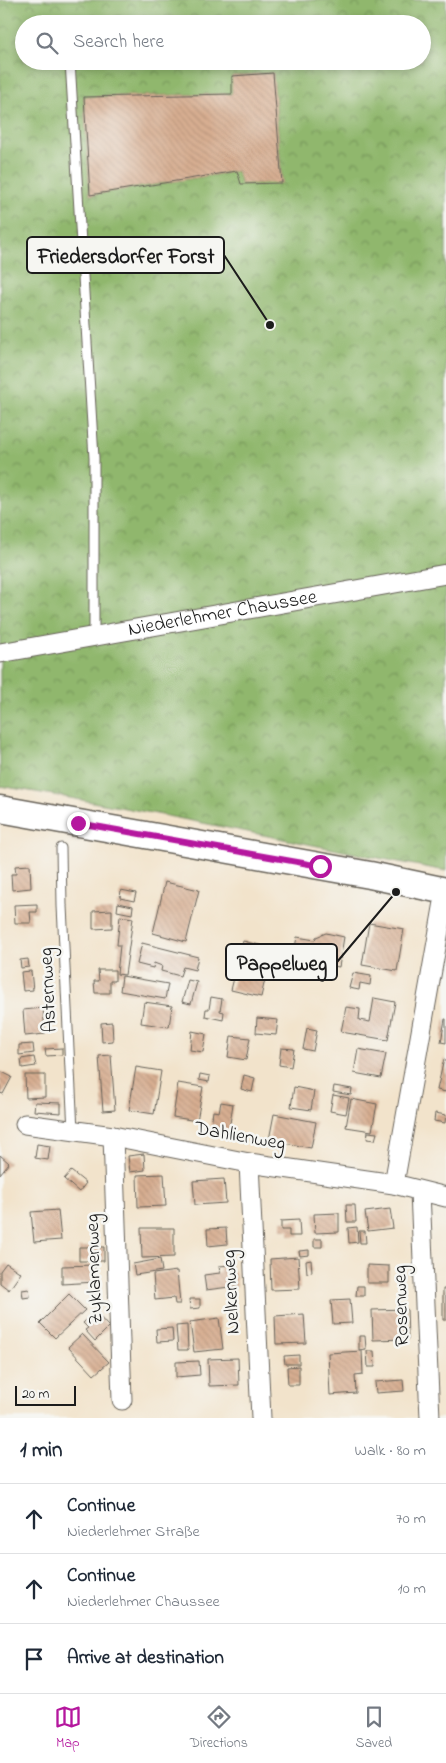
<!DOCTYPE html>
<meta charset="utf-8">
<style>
body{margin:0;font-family:"Indie Flower",sans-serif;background:#f6f6f7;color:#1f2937}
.scale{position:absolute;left:15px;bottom:12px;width:61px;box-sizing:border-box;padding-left:5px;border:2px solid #1c1c1c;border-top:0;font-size:14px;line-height:18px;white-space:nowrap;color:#1c1c1c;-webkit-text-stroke:4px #f6f6f2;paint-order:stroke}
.stop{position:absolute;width:15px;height:15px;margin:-11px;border:4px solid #b5179e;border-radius:50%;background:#fff}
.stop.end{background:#b5179e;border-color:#fff;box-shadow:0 1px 5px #0008}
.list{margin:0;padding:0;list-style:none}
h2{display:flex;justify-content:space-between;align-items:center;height:65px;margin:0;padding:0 20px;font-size:21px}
h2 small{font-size:16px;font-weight:400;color:#747a83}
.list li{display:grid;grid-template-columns:32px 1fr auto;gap:15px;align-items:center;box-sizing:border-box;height:70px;padding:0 20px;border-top:1px solid #e0e1e3}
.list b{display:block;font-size:19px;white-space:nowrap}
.list p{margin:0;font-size:16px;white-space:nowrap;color:#747a83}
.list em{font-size:16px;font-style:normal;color:#747a83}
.icon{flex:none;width:28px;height:28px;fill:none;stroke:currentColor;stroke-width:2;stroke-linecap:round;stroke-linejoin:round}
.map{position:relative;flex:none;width:446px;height:1418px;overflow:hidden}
.search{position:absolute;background:#fff;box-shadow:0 2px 8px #0003;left:15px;right:15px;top:15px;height:55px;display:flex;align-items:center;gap:12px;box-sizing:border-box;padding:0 18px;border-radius:28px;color:#747a83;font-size:19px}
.sheet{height:275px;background:#fff}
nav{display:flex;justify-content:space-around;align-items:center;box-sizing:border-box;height:70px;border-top:1px solid #e0e1e3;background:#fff;font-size:14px;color:#747a83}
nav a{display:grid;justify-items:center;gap:2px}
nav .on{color:#b5179e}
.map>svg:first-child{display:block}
.forest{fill:url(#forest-crowns);stroke:#566a44;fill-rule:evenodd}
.building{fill:url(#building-back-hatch)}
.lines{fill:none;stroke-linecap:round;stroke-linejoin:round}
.service-casing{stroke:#676259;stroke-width:11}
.minor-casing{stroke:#676259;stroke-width:21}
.secondary-casing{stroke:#676259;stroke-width:29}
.service{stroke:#fff;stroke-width:9}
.minor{stroke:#fff;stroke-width:19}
.secondary{stroke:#fff;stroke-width:26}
.route{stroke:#b5179e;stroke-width:6}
.labels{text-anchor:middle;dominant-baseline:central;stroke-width:5;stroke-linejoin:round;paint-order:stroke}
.street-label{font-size:20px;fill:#1c1c1c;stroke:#f6f6f2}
.leader{fill:none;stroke:#1c1c1c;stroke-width:2}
.callout-dot{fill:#1c1c1c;stroke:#f6f6f2;stroke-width:2}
.callout{fill:#f6f6f2;stroke:#1c1c1c;stroke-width:2}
.callout-label{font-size:21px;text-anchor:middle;font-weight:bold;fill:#1c1c1c}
</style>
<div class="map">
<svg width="446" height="1418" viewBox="0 0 446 1418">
<defs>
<pattern id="forest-crowns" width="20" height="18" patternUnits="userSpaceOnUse" patternTransform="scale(1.25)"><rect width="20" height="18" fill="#90b76d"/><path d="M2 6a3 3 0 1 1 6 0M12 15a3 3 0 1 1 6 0" fill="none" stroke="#759459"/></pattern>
<pattern id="building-back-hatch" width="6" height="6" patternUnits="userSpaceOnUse" patternTransform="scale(1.25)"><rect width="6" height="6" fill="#d7ae91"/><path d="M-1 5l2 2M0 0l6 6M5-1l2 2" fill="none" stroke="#b8957c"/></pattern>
</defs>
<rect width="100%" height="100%" fill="#f6f6f2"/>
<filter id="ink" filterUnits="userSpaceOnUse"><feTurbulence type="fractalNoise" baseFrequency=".02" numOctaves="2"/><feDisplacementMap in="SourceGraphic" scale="10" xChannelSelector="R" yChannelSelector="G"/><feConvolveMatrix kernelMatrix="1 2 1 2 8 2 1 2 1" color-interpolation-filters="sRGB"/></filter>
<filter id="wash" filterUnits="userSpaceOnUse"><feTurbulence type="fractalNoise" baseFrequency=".0096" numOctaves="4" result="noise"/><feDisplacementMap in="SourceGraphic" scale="20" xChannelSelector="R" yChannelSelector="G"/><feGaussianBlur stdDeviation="1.12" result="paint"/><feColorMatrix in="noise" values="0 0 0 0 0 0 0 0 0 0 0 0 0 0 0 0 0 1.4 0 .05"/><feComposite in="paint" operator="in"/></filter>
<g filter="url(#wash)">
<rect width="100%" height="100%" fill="#f2e3cb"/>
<!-- forest -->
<path class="forest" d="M0,0h446v871c-149,-28 -297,-61 -446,-85zM24,24h398v37h-398zM273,73l9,109 -41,2 -4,-13 -147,24 -6,-98 148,-3v-18z"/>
<g id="blocks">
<!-- building -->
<path class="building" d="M273,73l9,110 -41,1 -4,-13 -147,24 -6,-98 148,-3v-18z
M30,865l1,23 -19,2 -1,-16h5l-1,-8z
M165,882l34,8 -13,52 -33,-9z
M121,890l15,3 -2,8 -14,-3z
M118,903l15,3 -1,8 -15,-3z
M37,904v8h-7l1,11h-16l-1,-18z
M112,910v18l-19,1v-18z
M120,916l13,2 -8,57 -8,-1 3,-29h-3z
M369,923l35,6 -7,42 -35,-6z
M326,933l18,4 -5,30 -46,-9 4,-21 18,3 1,-3z
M243,941l29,7 -11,49 -30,-7z
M142,943l56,14 -3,13 -12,-3 -3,9 -19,-5 1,-5 -8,-3 -1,5 -16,-4z
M28,959l1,8 -8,1 -1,-8z
M98,970h17v11h-5v12h-15l-1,-12h5z
M31,971l2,19 -10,1 -2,-19z
M353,973l18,3 -1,9 -10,-2 -1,7 -10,-2z
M122,976l46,8 -3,15 -45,-8z
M188,980l9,2 -6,22 -9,-2z
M211,997l11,2 -2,12 4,1 -1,8 -18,-4 1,-7h3z
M374,998l21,4 -7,38 -47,-8 5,-25 14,2 -1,11 11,2z
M144,1002l28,4 -3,21 -28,-4z
M43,1008l2,26 -20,2 -2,-26z
M257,1018l21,2 -2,15 -20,-2z
M445,1019h1v24l-5,-1z
M112,1022l1,19 -11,1 -1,-19z
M307,1028l10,2 -4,21 -10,-2z
M192,1031l14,3 -3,18 -13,-2z
M231,1036l19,2 -4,22 -18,-3z
M33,1044l1,9 -15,2v-10z
M62,1048v7l-16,1 -1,-7z
M281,1048l13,1 -3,18 -12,-2z
M358,1049l28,5 -5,24 -27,-5z
M111,1055l4,55 -12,1 -4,-55z
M34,1057l2,9 -14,2 -1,-9z
M444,1059l2,1v32l-9,-2z
M136,1067l25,4 -7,43 -25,-4z
M0,1071l12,6 -9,17 -3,-1z
M200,1074l10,2 -1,6 -10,-2z
M25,1075h20v22l-19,1z
M244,1075l11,3 -3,14 -11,-3z
M178,1083l25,4 -6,34 -24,-4z
M334,1086l18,3 -1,6 -18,-3z
M294,1087l20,4 -3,19 -20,-3z
M333,1095l16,3 -3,16 -16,-3z
M351,1099l26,5 -5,27 -26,-4z
M35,1102l26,1v10l-27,-2z
M221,1102l12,2 -4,26 -13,-2 1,-2 -6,-1 2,-14 6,1z
M435,1113l11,2 -1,8 -11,-2z
M274,1114l42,8 -5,26 -42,-8z
M368,1132l9,1 -2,7 -8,-1z
M37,1144l13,2 -2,14 -13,-2z
M144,1154l1,16 -15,2 -2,-16z
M0,1155l9,8 -9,11z
M71,1171l15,12 -7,9 -15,-13z
M164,1174l2,32 -28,1 -1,-32z
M224,1179l2,24 -31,2 -2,-24z
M346,1205h9l1,17h-9z
M390,1209l3,19 -25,3 -3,-19z
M58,1210l3,30 -27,2 -3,-30z
M339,1213v19l-24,1 -1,-19z
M299,1220l1,16h-11v-6h-8v-9z
M357,1227l1,15 -9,1 -1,-15z
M141,1228h33v29l-32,1z
M226,1228l1,16 -19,2 -1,-17z
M359,1231h6l1,12h-6z
M314,1239h8v8h-8z
M79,1247h25v14h-25z
M309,1250v5l-9,1 -1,-5z
M298,1257l2,32 -29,1 -1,-31z
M160,1259l2,12 -27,4 -2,-11z
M311,1260l1,12 -5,1 -1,-12z
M6,1263l15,10 -12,17 -9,-7v-12z
M95,1265l1,17 -34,2v-18z
M231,1265l1,7 3,-1 2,15 -31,4 -2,-15 16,-2 -1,-7z
M367,1265l22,1v17h-22z
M177,1271l3,33h-5l-1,-6 -19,2 -2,-26z
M357,1286h7v10h-8z
M29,1289l1,8 -7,1 -1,-8z
M443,1289h3v31h-3z
M69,1294l16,16 -30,28 -15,-15z
M189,1299h11v9l-10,1z
M350,1299l2,24 -19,1 -2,-24z
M407,1309l1,30 -35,1 -1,-30z
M95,1312l14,15 -14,14 -10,-11 3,-2 -5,-5z
M304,1314l2,29 -30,1 -1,-28z
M219,1318l4,31 -29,3 -4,-30z
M187,1325l1,25h-10l-2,-24z
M172,1328l1,13 -16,1 -1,-13z
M82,1334l27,28 -15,13 -26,-28z
M359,1336h6l1,13 -7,1z
M362,1351l1,23 -8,1 1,18 -26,2 -2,-42z
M367,1351h7l1,16h-7z
M299,1355v9h-14l-1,-8z
M238,1358l1,27 -30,1 -1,-27z
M199,1361l1,14 -24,2v-15z
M299,1366v19h-11l-1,-18z
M403,1380l1,11 -28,2 -1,-11z"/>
</g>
</g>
<g filter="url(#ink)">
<use href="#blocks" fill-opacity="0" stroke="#676259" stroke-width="1"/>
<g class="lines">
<!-- service casing -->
<g class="service-casing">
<path id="service" d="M70,61l24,397v178
M61,848l1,58 11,225"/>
</g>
<!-- minor casing -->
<g class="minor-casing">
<g id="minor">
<path id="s1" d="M0,653l446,-79"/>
<path d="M25,1124l88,12 136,27 145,21 52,13"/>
<path d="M113,1136l9,264"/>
<path d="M249,1163l12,255"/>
<path d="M394,1184l52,-293"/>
<path d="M420,1192l10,226"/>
</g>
</g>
<!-- secondary casing -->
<g class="secondary-casing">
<path id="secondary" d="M0,809l370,66 76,16"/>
</g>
<!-- service -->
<use href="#service" class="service"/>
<!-- minor -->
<use href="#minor" class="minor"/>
<!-- secondary -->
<use href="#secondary" class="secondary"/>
</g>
</g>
<g class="lines" filter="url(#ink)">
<!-- route -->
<path class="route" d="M78,823l242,43"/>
</g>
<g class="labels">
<!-- street labels -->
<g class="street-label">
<text stroke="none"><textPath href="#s1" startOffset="226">Niederlehmer Chaussee</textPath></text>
<text transform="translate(49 990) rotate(-93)">Asternweg</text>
<text transform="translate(240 1137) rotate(10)">Dahlienweg</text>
<text transform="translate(95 1269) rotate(-92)">Zyklamenweg</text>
<text transform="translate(232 1292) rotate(-93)">Nelkenweg</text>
<text transform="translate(402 1306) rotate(-92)">Rosenweg</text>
</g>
</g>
<!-- callouts -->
<path class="leader" d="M270 325L224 255M396 892L337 962"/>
<g class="callout-dot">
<circle cx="270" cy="325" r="5"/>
<circle cx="396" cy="892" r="5"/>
</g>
<g class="callout">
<rect x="27" y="237" width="197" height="36" rx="5"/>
<rect x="226" y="944" width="111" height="36" rx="5"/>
</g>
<g class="callout-label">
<text x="126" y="263">Friedersdorfer Forst</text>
<text x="282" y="970">Pappelweg</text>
</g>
</svg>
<div class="scale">20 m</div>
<div class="stop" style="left:320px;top:866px"></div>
<div class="stop end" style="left:78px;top:823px"></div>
<div class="search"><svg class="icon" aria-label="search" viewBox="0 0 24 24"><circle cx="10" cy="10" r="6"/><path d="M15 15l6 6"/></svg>Search here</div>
</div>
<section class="sheet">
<h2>1 min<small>Walk · 80 m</small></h2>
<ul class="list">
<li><svg class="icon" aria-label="ahead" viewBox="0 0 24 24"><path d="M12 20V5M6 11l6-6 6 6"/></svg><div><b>Continue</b><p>Niederlehmer Straße</p></div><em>70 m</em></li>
<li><svg class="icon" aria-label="ahead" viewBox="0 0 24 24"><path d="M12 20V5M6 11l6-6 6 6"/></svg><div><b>Continue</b><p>Niederlehmer Chaussee</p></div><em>10 m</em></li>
<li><svg class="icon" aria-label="arrive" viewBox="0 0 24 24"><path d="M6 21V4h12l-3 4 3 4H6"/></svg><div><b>Arrive at destination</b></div></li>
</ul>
</section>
<nav>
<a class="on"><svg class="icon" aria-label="map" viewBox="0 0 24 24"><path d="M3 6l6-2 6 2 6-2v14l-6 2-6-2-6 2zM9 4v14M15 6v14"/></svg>Map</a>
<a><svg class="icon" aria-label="directions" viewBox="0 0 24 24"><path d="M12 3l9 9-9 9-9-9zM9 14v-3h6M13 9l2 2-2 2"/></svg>Directions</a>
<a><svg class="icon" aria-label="saved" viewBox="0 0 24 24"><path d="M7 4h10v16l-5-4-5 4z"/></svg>Saved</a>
</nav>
